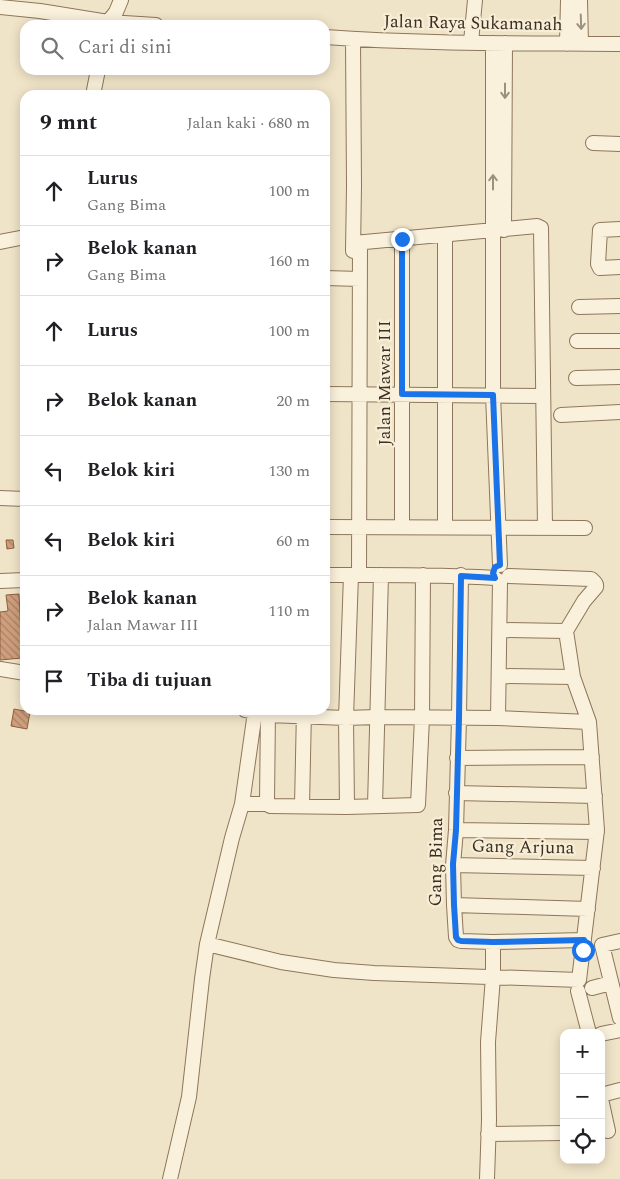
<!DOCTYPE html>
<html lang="id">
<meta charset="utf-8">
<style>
body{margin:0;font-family:Spectral,serif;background:#f6f6f6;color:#202124}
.controls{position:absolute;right:15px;bottom:15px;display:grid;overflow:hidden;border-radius:10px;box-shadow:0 2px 12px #0003}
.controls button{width:45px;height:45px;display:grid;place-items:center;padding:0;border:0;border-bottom:1px solid #e0e0e0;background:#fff;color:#202124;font:25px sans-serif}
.stop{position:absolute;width:15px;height:15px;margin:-11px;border:4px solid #1a73e8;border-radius:50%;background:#fff}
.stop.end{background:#1a73e8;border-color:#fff;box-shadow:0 1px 5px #0008}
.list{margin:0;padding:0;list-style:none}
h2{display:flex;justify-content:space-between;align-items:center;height:65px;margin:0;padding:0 20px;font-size:21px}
h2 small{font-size:16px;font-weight:400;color:#757577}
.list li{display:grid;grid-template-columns:32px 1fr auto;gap:15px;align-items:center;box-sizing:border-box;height:70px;padding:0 20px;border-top:1px solid #e0e0e0}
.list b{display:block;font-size:19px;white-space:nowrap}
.list p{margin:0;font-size:16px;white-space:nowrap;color:#757577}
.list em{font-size:16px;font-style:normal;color:#757577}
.icon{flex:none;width:28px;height:28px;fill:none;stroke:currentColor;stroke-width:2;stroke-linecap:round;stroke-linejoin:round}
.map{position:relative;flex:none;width:620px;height:1179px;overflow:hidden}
.search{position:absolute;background:#fff;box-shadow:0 2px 12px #0003;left:20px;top:20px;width:310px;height:55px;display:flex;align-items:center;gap:12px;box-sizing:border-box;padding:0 18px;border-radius:15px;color:#757577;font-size:19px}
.panel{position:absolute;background:#fff;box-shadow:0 2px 12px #0003;left:20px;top:90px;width:310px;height:625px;border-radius:15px}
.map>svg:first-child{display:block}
.building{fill:url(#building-back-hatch);stroke:#8d5f41}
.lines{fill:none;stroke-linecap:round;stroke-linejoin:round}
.minor-casing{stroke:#8d765c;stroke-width:16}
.minor{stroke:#faf1dc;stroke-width:14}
.oneway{stroke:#9c907e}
.route{stroke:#1a73e8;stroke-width:6}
.labels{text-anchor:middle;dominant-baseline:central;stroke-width:4.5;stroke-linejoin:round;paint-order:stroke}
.street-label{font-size:18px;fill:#3d2e20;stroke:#f7eed8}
</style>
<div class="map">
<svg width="620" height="1179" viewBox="0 0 620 1179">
<defs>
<pattern id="building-back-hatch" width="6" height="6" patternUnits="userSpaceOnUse" patternTransform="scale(1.25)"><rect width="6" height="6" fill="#cf9f7d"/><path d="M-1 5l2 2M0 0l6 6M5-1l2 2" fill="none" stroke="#a98266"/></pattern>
</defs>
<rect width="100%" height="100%" fill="#f0e4c8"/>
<!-- building -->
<path class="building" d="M6,540h7l1,8 -7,1z
M19,594l3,64 -22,2v-48l8,-1 -2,-16z
M14,709l16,3 -3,17 -16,-3z"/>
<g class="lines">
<!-- minor casing -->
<g class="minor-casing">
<path id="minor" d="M580,0l1,43
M0,7l40,4 68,11 48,3
M107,25l1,-3 8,-10 5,-12
M325,37c98,7 197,6 295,7
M353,39l1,147 -1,65
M471,42l4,-42
M493,43v352l7,170
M567,44l1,-44
M93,95l5,-25
M593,143l27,1
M620,229l-20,1 -2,34 2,4 20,-1
M504,230l1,-187
M445,235v292
M402,239v288
M0,242l25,-5
M354,243l183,-17 4,2 4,300
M325,278l35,1
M579,307l41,-1
M577,341h43
M576,378l44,-1
M325,394l218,2
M561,415l59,-3
M0,498l25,1
M325,527l260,1
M325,575c57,0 113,-1 170,3
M359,575l1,-332
M461,575l-2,143 -3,112 -3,35 1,40 2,32 2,3 3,1 32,1 91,-2
M0,581l25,-1
M500,630l66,1
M0,669l25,4
M500,676l73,1
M245,710l23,5 78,3 31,-1 121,1 91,4
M268,710l-1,92 3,4 77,1 71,-2 4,-87 1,-143
M498,718l2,-137
M457,758l135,-1
M456,793l139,3
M242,804l13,-92
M302,806l2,-96
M375,806l6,-231
M347,807l-1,-89 5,-143
M456,830l141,2
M453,865l140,3
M454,905l134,4
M620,941l-18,4 18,73
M207,944l74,18 53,8 40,3 205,7 18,-150 -8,-108 -16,-45 -7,-46 18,-30 12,-14c1,-4 -2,-5 -5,-8l-82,-3
M592,988l19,-5
M578,991l11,42
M601,1034l19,-4
M601,1095l19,-5
M601,1099l7,32
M488,1134l76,-1
M170,1179l19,-82 13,-118 5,-35 25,-106 10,-34h26
M487,1179l2,-59 -1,-78 5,-65v-35"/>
</g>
<!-- minor -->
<use href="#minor" class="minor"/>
</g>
<!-- one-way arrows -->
<defs><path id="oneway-shaft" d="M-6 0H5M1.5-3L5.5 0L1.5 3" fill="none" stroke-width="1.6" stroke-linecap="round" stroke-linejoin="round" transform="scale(1.25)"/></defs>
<g class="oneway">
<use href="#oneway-shaft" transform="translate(581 22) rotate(88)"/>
<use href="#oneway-shaft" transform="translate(505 91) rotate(90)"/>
<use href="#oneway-shaft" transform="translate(493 182) rotate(-90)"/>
</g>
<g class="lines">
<!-- route -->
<path class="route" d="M402,239v155l91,1 7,170 -5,2 -2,6 2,5 -34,-2 -2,142 -3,112 -3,34 1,41 2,32 2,3 3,1 32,1 91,-2 -1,10"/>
</g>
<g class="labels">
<!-- street labels -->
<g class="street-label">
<text transform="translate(473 23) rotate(1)">Jalan Raya Sukamanah</text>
<text transform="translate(384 383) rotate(-90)">Jalan Mawar III</text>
<text transform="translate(523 847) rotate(1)">Gang Arjuna</text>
<text transform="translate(436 862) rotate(-89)">Gang Bima</text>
</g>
</g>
</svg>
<div class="controls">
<button>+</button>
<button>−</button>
<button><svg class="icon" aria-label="locate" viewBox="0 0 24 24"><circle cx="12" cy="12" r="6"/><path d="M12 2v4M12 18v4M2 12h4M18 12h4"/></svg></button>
</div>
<div class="stop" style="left:583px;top:950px"></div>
<div class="stop end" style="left:402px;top:239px"></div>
<div class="search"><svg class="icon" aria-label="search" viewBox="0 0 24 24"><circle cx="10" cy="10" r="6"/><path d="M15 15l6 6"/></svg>Cari di sini</div>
<section class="panel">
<h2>9 mnt<small>Jalan kaki · 680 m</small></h2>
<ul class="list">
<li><svg class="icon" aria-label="ahead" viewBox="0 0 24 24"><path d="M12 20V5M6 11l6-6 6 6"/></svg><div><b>Lurus</b><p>Gang Bima</p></div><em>100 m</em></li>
<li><svg class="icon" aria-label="right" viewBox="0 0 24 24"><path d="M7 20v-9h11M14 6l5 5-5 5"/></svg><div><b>Belok kanan</b><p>Gang Bima</p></div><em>160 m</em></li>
<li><svg class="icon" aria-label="ahead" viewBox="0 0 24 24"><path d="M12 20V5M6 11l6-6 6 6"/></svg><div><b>Lurus</b></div><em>100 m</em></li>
<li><svg class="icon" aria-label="right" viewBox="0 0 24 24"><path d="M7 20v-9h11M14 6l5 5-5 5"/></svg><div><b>Belok kanan</b></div><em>20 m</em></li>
<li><svg class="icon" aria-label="left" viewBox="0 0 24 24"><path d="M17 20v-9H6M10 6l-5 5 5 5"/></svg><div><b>Belok kiri</b></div><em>130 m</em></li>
<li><svg class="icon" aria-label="left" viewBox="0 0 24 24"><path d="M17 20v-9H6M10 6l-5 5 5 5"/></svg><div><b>Belok kiri</b></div><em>60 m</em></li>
<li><svg class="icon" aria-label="right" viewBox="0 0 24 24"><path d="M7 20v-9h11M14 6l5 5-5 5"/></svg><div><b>Belok kanan</b><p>Jalan Mawar III</p></div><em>110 m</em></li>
<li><svg class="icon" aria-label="arrive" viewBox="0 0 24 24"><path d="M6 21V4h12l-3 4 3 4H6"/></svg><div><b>Tiba di tujuan</b></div></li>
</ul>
</section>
</div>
